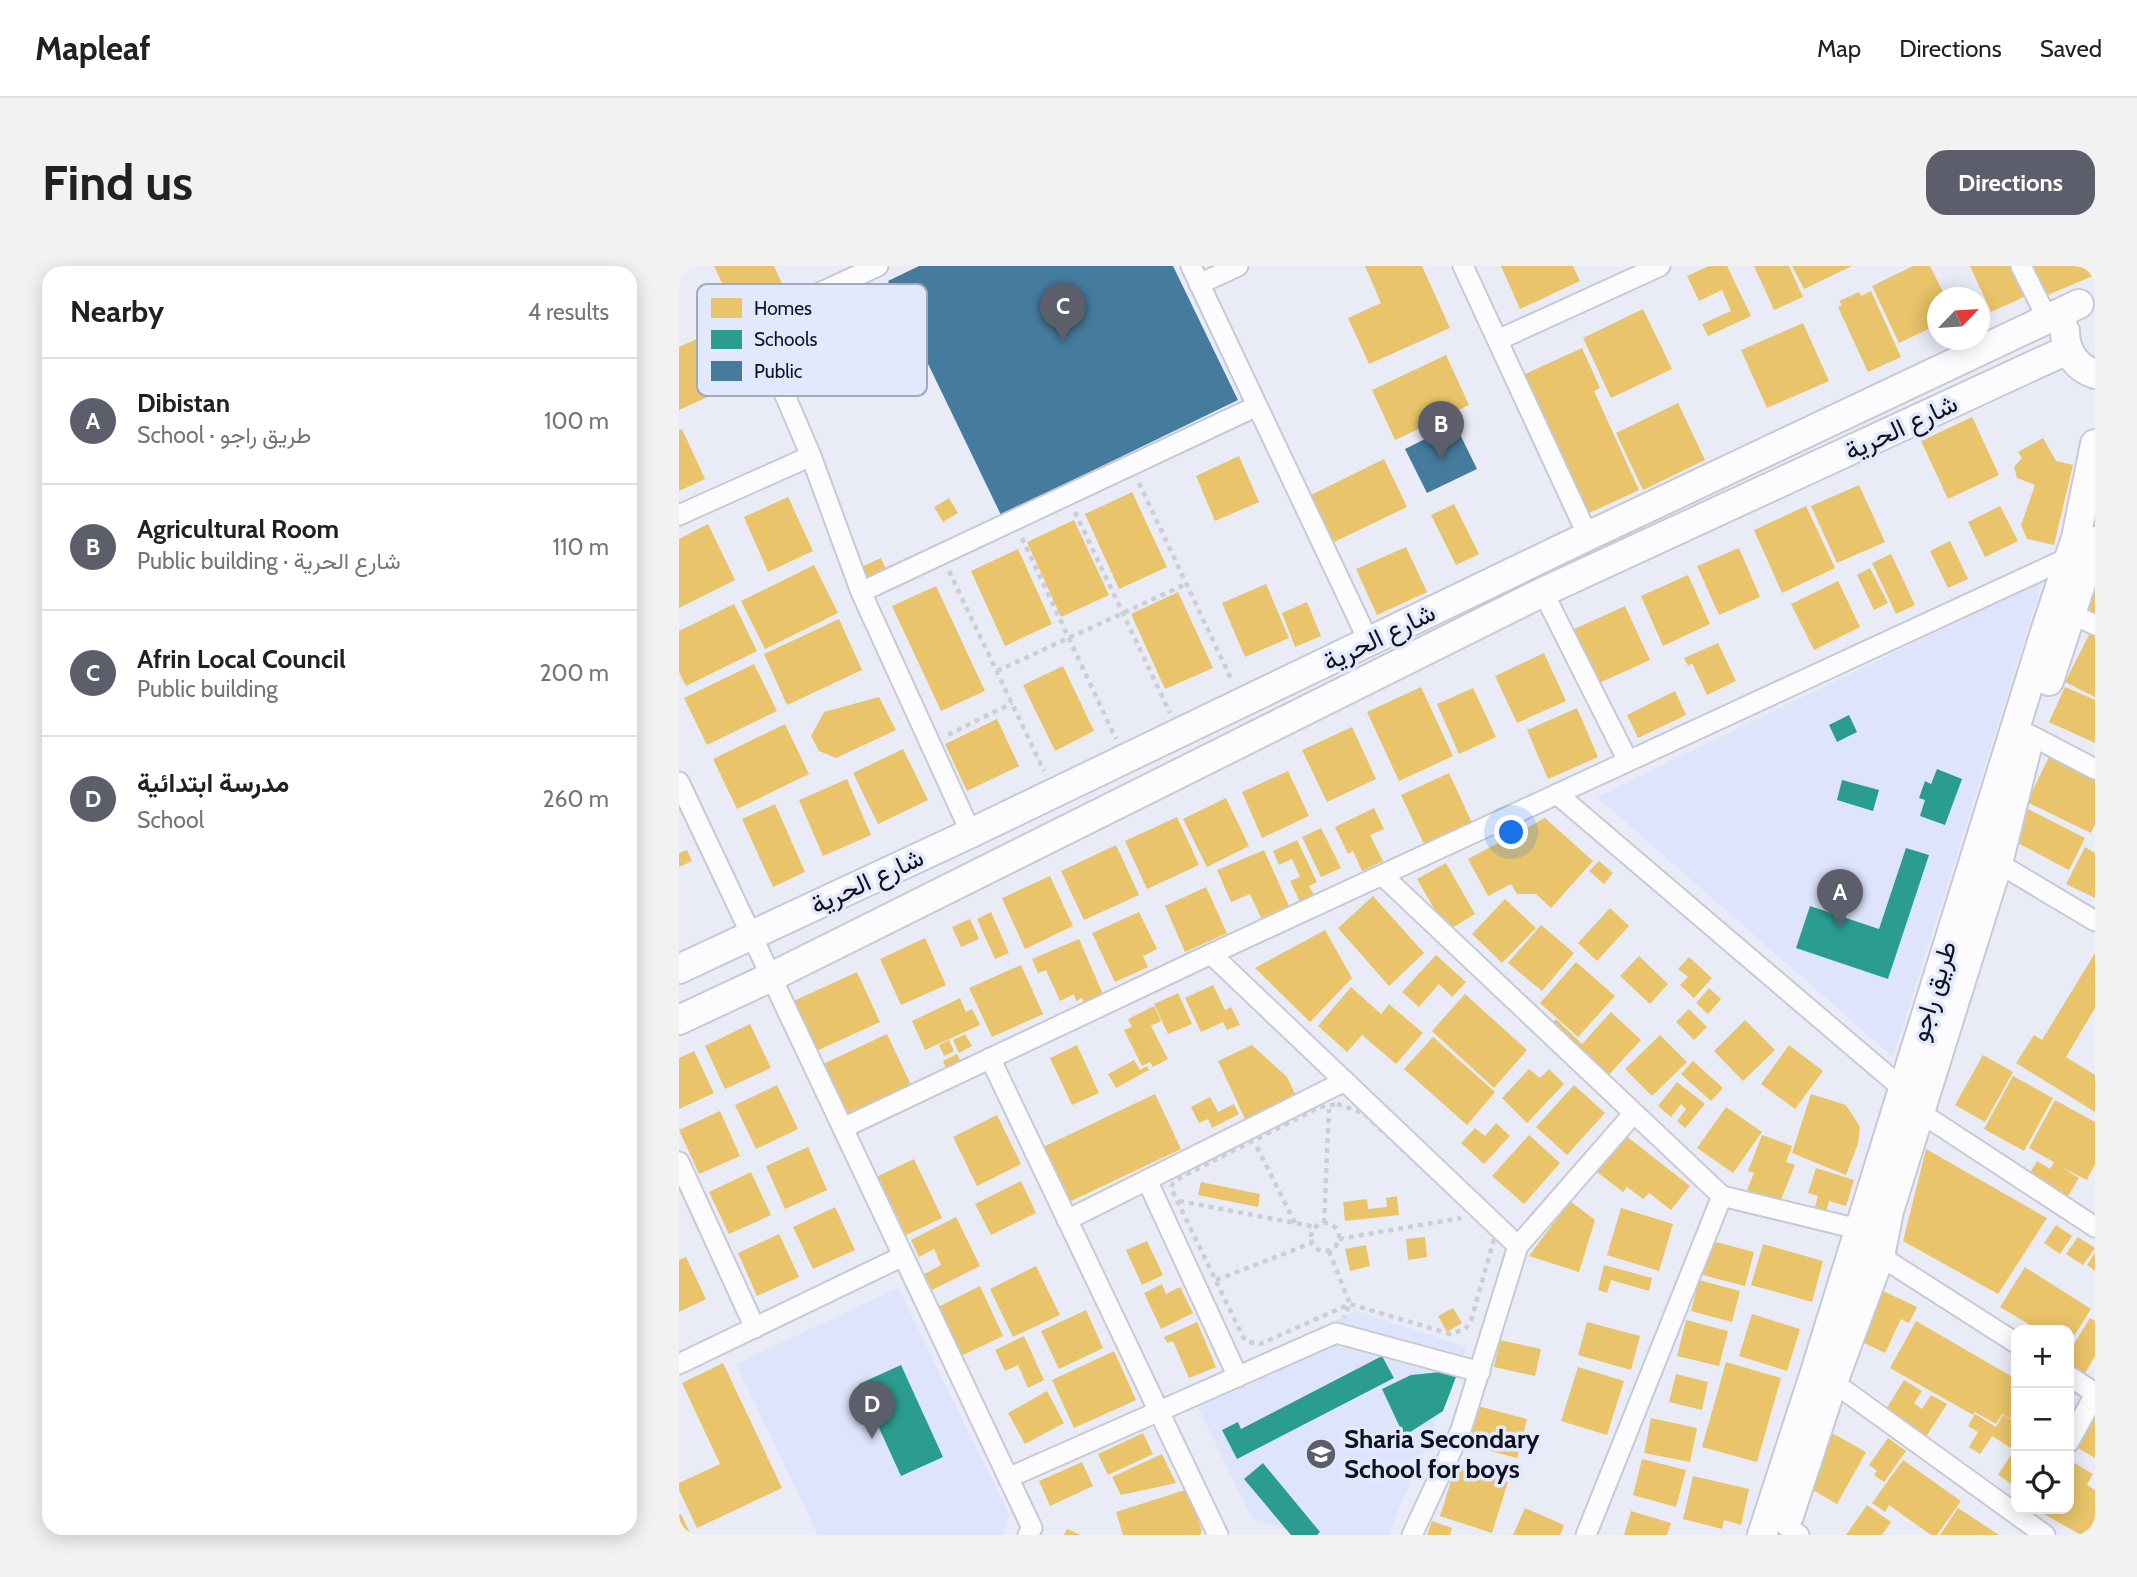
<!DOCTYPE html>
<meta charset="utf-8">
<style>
body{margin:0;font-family:Cabin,Vazirmatn,sans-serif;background:#f2f2f2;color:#202124}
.controls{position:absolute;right:21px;bottom:21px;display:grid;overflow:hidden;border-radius:14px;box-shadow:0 4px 18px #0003}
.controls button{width:63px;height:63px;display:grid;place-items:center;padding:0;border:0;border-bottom:2px solid #e0e0e0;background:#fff;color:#202124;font:35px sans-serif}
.compass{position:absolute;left:1248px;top:21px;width:63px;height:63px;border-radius:50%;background:#fff;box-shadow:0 4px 18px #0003;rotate:65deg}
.you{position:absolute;left:833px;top:567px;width:24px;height:24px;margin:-18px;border:5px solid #fff;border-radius:50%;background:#1a73e8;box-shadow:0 0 0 10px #1a73e833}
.badge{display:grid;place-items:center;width:46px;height:46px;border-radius:50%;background:#5c5f6b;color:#fff;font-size:23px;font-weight:700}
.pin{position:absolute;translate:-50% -58px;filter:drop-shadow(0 2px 4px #0008)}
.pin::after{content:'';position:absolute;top:37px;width:24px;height:21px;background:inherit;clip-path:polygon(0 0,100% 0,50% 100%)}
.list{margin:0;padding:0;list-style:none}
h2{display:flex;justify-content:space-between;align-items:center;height:91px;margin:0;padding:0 28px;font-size:30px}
h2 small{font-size:23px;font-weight:400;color:#757577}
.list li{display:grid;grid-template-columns:46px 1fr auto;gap:21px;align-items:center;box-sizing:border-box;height:126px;padding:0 28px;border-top:2px solid #e0e0e0}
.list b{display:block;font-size:26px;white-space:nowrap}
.list p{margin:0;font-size:23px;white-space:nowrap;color:#757577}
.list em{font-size:23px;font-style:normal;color:#757577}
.icon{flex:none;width:38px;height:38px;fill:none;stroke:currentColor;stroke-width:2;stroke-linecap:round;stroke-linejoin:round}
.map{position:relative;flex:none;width:1416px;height:1269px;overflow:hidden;border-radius:21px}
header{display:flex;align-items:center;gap:42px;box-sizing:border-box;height:98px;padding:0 35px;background:#fff;border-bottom:2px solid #e0e0e0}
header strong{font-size:33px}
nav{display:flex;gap:38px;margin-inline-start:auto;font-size:24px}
.intro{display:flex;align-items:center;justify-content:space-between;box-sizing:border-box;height:168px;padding:0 42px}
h1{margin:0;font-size:49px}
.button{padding:18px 32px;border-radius:21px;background:#5c5f6b;color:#fff;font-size:24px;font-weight:700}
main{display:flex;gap:42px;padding:0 42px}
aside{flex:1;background:#fff;border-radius:21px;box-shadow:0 4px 18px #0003}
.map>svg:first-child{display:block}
.built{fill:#dde4fb}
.homes{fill:#e9c46a}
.schools{fill:#2a9d8f}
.public{fill:#457b9d}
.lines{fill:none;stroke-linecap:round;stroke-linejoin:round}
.street-casing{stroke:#c7cad5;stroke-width:23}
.secondary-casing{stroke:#c7cad5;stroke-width:32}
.path{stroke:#cdced3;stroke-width:4.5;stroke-dasharray:5 5;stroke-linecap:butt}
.street{stroke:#fcfcfe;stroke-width:19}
.secondary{stroke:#fcfcfe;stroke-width:28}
.labels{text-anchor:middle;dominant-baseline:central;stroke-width:7;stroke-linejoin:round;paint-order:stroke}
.street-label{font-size:26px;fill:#10131f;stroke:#e3e9fd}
.poi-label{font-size:26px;font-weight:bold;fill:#10131f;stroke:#e3e9fd;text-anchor:start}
.key{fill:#e3e9fd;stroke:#a4a9ba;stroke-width:2}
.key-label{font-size:19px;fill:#10131f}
</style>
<header>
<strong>Mapleaf</strong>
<nav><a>Map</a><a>Directions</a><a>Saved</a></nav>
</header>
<div class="intro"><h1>Find us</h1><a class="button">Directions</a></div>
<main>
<aside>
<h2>Nearby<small>4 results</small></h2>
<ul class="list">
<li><span class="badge">A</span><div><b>Dibistan</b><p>School · طريق راجو</p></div><em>100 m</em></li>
<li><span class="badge">B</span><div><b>Agricultural Room</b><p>Public building · شارع الحرية</p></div><em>110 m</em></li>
<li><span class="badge">C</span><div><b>Afrin Local Council</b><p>Public building</p></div><em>200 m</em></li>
<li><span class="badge">D</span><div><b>مدرسة ابتدائية</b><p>School</p></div><em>260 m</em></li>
</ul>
</aside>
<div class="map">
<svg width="1416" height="1269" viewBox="0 0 1416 1269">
<rect width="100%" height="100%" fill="#e9ecf7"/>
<!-- built -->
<path class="built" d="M1364,314l-150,477 -296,-260z
M219,1022l111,227 -6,20h-185l-82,-171z
M677,1045l111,36 -79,188h-80l-56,-16 -62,-129z"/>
<!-- homes -->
<path class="homes" d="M35,0h60l9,20 -49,23z
M432,0h40l35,73 -7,3 14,30 -88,42 -17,-38 62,-29z
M686,0h57l28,62 -81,36 -21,-46 33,-15z
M822,0h72l7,15 -60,28z
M1030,0h18l24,50 -43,20 -6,-12 29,-13 -9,-21 -23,11 -12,-25z
M1075,0h35l14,31 -29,13z
M1113,0h60l-48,23z
M1234,0h17l16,32h-9v27l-38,18 -27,-57z
M1291,0h42l14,30 -35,16z
M1348,0h68v9l-52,22z
M267,3l25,55 -25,12 -25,-56z
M1192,25l30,66 -33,15 -30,-65 4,-2 -3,-4 20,-9 2,4z
M964,43l29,60 -61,29 -28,-60z
M1124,57l26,58 -62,27 -26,-58z
M299,60l40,86 65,-31 26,57 -88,40 -8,-17 -12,6 -53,-113 9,-4 -6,-12z
M31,67l24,52 -55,25v-63z
M903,82l18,40 -6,3 45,99 -50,23 -64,-139z
M767,89l23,50 -74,35 -23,-50z
M999,137l27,57 -62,30 -27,-57z
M1293,151l27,58 -51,24 -27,-58z
M3,163l23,50 -26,12v-61z
M1364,172l13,23 17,4 -19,80 -27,-6 -6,-14 14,-40 -18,-7 -3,-11 8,-9 -4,-6z
M560,190l20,46 -44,19 -19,-45z
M705,193l23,48 -75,36 -23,-47z
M1180,219l26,57 -48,21 -26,-57z
M453,226l35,75 -48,22 -34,-75z
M109,231l25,54 -45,21 -24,-55z
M270,232l9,15 -15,9 -9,-15z
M775,238l25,50 -23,11 -25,-50z
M1127,240l29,62 -53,25 -28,-63z
M1321,240l18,35 -33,16 -17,-35z
M395,254l35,75 -48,22 -34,-75z
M29,258l27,56 -56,28v-69z
M1271,275l18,38 -20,9 -18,-37z
M727,281l21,45 -50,23 -21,-46z
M1060,282l21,49 -41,18 -22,-49z
M339,283l34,75 -47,22 -34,-75z
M1212,288l24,51 -19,9 -24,-51z
M202,292l6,14 -19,9 -7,-14z
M135,299l24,48 -73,36 -24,-48z
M1191,302l18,35 -14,7 -17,-35z
M1009,309l22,49 -47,22 -22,-50z
M1416,314v33l-12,-5z
M1159,315l22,46 -46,23 -23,-46z
M587,318l23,54 -44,19 -23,-54z
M257,320l49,105 -44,20 -49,-105z
M499,326l35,76 -48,21 -34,-75z
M628,336l14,34 -26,11 -13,-34z
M55,338l23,47 -71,35 -7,-14v-41z
M946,340l25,54 -53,24 -25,-54z
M160,353l23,51 -75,35 -23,-51z
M1411,367l5,2v62l-30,-15z
M1039,377l18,38 -29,14 -15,-32 -4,3 -4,-8z
M865,387l22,48 -49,22 -22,-47z
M75,398l23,47 -70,34 -23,-47z
M384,400l31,65 -39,20 -32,-66z
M742,421l32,69 -54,25 -32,-69z
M1386,421l30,13v43l-46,-21z
M794,422l23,49 -37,17 -22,-50z
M996,425l11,24 -48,23 -11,-23z
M200,431l17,33 -60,28 -17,-7 -8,-15 13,-24z
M898,442l21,49 -50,22 -21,-49z
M318,453l22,47 -52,25 -22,-47z
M106,458l24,50 -72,35 -24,-50z
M673,461l24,52 -49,23 -25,-52z
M224,483l25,51 -50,24 -25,-51z
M1370,491l46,22v45l-4,9 -64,-31z
M609,505l21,45 -47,22 -20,-46z
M770,507l23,50 -48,21 -23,-49z
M168,513l24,56 -48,21 -24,-56z
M547,532l23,48 -42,21 -24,-48z
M96,538l30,68 -32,15 -31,-68z
M695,542l10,21 -14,6 13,26 -21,10 -9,-20 -5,3 -13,-27z
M1349,543l57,29 -16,32 -57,-30z
M498,551l22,48 -52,24 -22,-48z
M866,552l48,43 -42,47 -15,-14h-19l-6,-10 -23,12 -20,-37z
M642,562l20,40 -20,9 -19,-40z
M618,574l20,42 -8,4 5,9 -14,7 -10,-21 10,-4 -8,-18 -13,6 -6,-14z
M437,579l23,50 -55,25 -23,-49z
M1406,581l10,6v45l-29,-14z
M8,584l5,11 -13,6v-14z
M585,584l25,56 -28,12 -11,-24 -19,8 -14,-32z
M920,595l14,12 -9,11 -15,-13z
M767,597l29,51 -28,17 -30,-52z
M371,610l23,50 -48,23 -23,-51z
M527,621l21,46 -42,19 -20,-46z
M694,630l51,57 -35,33 -51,-58z
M826,633l31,29 -34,35 -30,-29z
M931,642l19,18 -32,35 -19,-18z
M312,646l18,41 -14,6 -18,-40z
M460,646l18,37 -14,7 5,11 -33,15 -23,-49z
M291,653l9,20 -18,8 -9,-20z
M862,659l33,28 -32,38 -34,-28z
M646,664l27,48 -42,44 -55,-54z
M246,672l21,47 -45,20 -21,-46z
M400,673l26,60 -19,8 -4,-9 -6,3 -2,-7 -14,7 -14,-31 -8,3 -6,-14z
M1416,687v55l-29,49 29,18v37l-79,-49 18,-28 8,5z
M757,689l30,27 -14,15 -13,-13 -20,23 -17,-15z
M960,690l29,28 -18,20 -30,-28z
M1010,691l23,21 -18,20 -14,-13 8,-8 -10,-8z
M897,696l39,34 -37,41 -38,-34z
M342,699l22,49 -51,23 -23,-49z
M178,706l23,50 -68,31 -23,-50z
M534,719l12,25 6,-3 9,18 -13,5 -4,-8 -22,10 -16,-34z
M672,721l30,27 8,-10 34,29 -27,31 -34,-29 -15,17 -29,-26z
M1030,722l12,11 -13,15 -12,-11z
M499,727l14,31 -24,10 -14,-30z
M786,728l62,56 -33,38 -62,-57z
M281,732l6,14 6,-3 8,16 -55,25 -13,-29z
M475,740l7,15 -10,5 17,33 -15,8 -3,-5 -8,4 -18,-36 8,-3 -4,-8z
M1010,743l18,18 -13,13 -18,-18z
M932,746l30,28 -38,41 -56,-53 9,-9 26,25z
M1066,754l30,30 -32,31 -29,-30z
M71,758l21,44 -46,21 -20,-43z
M208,768l25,53 -67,31 -24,-53z
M286,768l7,12 -13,7 -6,-13z
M981,769l27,27 -35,34 -27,-27z
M754,771l62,55 -28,33 -63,-56z
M270,774l5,11 -10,5 -5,-11z
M398,779l22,48 -27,12 -22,-47z
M573,779l35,32 9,19 -51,23 -27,-58z
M1110,779l34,26 -28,38 -34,-25z
M15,785l20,42 -35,16v-51z
M278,788l5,10 -15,7 -4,-10z
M1304,789l30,17 -28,50 -30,-17z
M455,794l6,10 7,-4 2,4 -33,18 -8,-14z
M1014,795l30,27 -12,13 -30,-27z
M850,803l11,9 9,-9 15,15 -37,39 -25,-25z
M1334,810l40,22 -29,53 -40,-22z
M998,816l28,22 -20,24 -8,-7 9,-12 -5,-5 -10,13 -13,-11z
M98,819l21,44 -42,20 -21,-44z
M895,819l31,28 -38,42 -31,-28z
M476,828l26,55 -114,54 -26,-55z
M1132,828l35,11 14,22 -2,17 -12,31 -54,-22z
M531,831l8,15 16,-8 5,10 -27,14 -4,-9 -9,4 -8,-16z
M1376,834l40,22v42l-8,16 -26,-13 18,11 -11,18 -38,-23 7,-12 13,8 4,-7 -25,-14z
M1047,841l36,25 -29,41 -36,-25z
M41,845l20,45 -41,18 -20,-44z
M318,849l24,49 -44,22 -24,-49z
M817,857l14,13 -26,28 -23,-21 14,-15 10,8z
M850,869l31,28 -36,41 -32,-28z
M946,869l65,51 -19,24 -22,-17 -6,6 -16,-12 -4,5 -26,-20z
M1083,869l30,11 -6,16 9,3 -15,37 -33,-12 7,-17 -6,-2z
M129,881l19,43 -42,19 -19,-43z
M1247,883l121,69 -49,76 -95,-53z
M235,893l28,59 -36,17 -28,-59z
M1137,902l38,12 -8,26 -17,-5 -3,12 -12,-3 4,-14 -10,-3z
M72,906l20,43 -42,19 -20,-42z
M342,915l15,32 -45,22 -16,-31z
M522,916l59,12 -2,13 -60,-12z
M718,930l2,19 -54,6 -2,-19 24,-3 1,10 19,-2 -1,-9z
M891,935l25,19 -16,52 -50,-16z
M156,941l20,43 -42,19 -20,-42z
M942,942l52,16 -14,47 -52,-16z
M277,951l24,49 -48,24 -8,-16 17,-9 -7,-16 -15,8 -8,-17z
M1377,959l16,11 -12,18 -16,-11z
M100,968l20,43 -42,19 -19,-43z
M746,971l2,20 -19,3 -2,-21z
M1399,971l17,11 -12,17 -17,-11z
M1029,974l46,12 -9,34 -46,-12z
M468,975l16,34 -21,10 -16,-35z
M1084,978l60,17 -11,41 -61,-17z
M687,979l4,21 -20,5 -5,-22z
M1416,987v18l-8,-6z
M7,991l20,42 -27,13v-52z
M925,999l48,13 -3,13 -38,-11 -4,13 -9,-3z
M357,1000l24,49 -47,22 -23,-48z
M1346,1001l66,42 -22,35v-14h-31l-38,-23z
M1020,1014l41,11 -8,31 -41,-11z
M483,1018l4,10 14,-7 13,26 -32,16 -17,-36z
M301,1020l23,50 -46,22 -23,-49z
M1202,1024l36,17 -8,16 -8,-4 -16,34 -27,-13z
M774,1042l9,15 -15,9 -9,-16z
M407,1044l17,38 -44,21 -18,-38z
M1073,1048l48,15 -13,42 -48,-15z
M1411,1052l5,3v35l-11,19 -15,-9v-14z
M1007,1054l42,11 -9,35 -42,-10z
M1237,1055l100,58v43l-14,-8 -6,10 -21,-12 -2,3 -83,-47z
M518,1056l19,45 -27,11 -16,-37 -6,2 -3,-6z
M908,1056l53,14 -9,34 -53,-15z
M345,1070l20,44 -16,8 -10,-23 -13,6 -10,-21z
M821,1074l41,9 -6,27 -41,-9z
M435,1085l22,49 -62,28 -22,-48z
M1047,1096l55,16 -24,84 -55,-15z
M44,1097l59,125 -85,40 -18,-38v-7l41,-19 -38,-81z
M899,1101l46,14 -17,54 -46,-14z
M997,1108l32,8 -6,28 -33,-8z
M1225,1114l18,11 -8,12 8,6 9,-14 16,9 -23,36 -41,-26z
M368,1125l17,32 -39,21 -17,-31z
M799,1140l49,13 -10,39 -49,-13z
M1416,1146v46l-19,-11z
M1296,1148l21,13 7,-12 13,8v64l-18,-12 16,-25 -22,-14 -12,18 -11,-7 9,-15 -10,-6z
M972,1152l46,10 -7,34 -46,-9z
M464,1167l10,21 -45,21 -10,-21z
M1153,1167l34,19 -29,52 -33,-19z
M1209,1172l18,13 -22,31 -10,-7 3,-4 -8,-6z
M483,1188l14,29 -55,12 -9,-18z
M963,1193l44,11 -10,37 -43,-12z
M1224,1194l58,41 -24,34h-6l-42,-30 -4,7 -13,-9z
M1390,1194l24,14 -6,11 8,5v45h-14l-44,-25 1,-1h31z
M403,1196l11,24 -43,20 -11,-25z
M777,1199l52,17 -16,51 -52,-17z
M1014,1210l56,13 -8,36 -17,-5 -2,9 -39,-10z
M509,1223l14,42 -2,4h-77l-7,-23z
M1188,1239l24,17 -9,13h-36z
M846,1242l39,17 -4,10h-47z
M1279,1242l41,27h-59z
M952,1245l40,12 -4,12h-43z
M2,1248l10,21h-12v-20z
M753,1255l20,7 -2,7h-23z
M388,1263l14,6h-17z"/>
<!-- schools -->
<path class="schools" d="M1170,449l8,17 -20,10 -8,-17z
M1258,503l25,10 -17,46 -25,-9 5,-16 -6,-2 6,-17 6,3z
M1163,514l37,10 -6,21 -36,-11z
M1227,582l23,7 -41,124 -92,-31 14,-42 69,23z
M703,1090l12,22 -157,81 -15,-29 16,-8 3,7z
M222,1099l42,92 -42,19 -42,-92z
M762,1106l15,5 -13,34 -39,25 -22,-47 29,-14z
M584,1197l57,69 -3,3h-26l-47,-56z"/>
<!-- public -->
<path class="public" d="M240,0h254l65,134 -237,115 -113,-234z
M776,158l22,45 -50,24 -22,-44z"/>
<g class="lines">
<!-- street casing -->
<g class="street-casing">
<path id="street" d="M199,0l-124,57 57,133 50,136 110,241
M512,0l178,376
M784,0l125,270
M1342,0l22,44 2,10
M520,18l39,-18
M819,74l162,-74
M0,249l132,-59
M182,326l396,-186
M864,326l85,169
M1393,348l23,11
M1351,469l65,34
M0,516l353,746 -4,7
M878,528l346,295
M1319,597l97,58
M703,609l340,321 136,33
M532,688l307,292
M311,792l228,477
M1242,847l174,114
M164,862l368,-174 859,-397
M0,896l76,166
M468,914l91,197
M388,954l278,-139
M1201,990l136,87
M0,1098l224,-108
M1390,1110l26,17
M1154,1116l212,153
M1390,1176l26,-48
M329,1212l328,-145 144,39
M1106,1259l14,10
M733,1269l49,-105 57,-184 116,-133
M907,1269l136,-339"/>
</g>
<!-- secondary casing -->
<g class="secondary-casing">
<path id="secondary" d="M1386,65c0,20 11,37 30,43
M1370,415l46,-140
M0,703l292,-136 617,-297 491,-232
M0,754l92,-43 772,-385 524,-242
M1110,1250l44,-134 47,-126 9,-45 109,-348 30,-120
M1083,1269l54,-166 229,-737 31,-94 19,-94"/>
</g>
<!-- path -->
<path class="path" d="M460,217l93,198
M396,246l95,201
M343,272l94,201
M270,305l95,200
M318,405l189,-87
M269,469l64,-32
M658,838l26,9 129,120 2,6 -23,82 -6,8 -15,5 -100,-30 -90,40 -13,-2 -4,-5 -72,-149 2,-5 10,-7 137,-69z
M578,881l38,76
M500,935l137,26
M632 971a14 14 0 1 1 28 0a14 14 0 1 1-28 0Z
M645,957l5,-114
M660,973l122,-21
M650,985l21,53 -6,13
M537,1014l96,-37"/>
<!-- street -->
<use href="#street" class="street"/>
<!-- secondary -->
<use href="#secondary" class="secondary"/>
</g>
<!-- icons -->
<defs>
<g id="school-disc" transform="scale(1.575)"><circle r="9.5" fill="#5c5f6b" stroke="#e3e9fd"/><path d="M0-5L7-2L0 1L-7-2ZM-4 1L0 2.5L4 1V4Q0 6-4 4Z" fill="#fff"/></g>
</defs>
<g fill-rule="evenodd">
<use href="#school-disc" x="642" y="1188"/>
</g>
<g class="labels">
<!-- street labels -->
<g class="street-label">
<text transform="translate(1222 161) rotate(-25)">شارع الحرية</text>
<text transform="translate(700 371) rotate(-26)">شارع الحرية</text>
<text transform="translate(188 615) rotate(-25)">شارع الحرية</text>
<text transform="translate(1254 725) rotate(-73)">طريق راجو</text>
</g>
<!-- poi labels -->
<g class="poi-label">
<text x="665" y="1173">Sharia Secondary<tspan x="665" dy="30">School for boys</tspan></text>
</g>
</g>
<!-- legend -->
<rect x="18" y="18" width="230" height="112" rx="10" class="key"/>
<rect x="32" y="32" width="31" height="20" fill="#e9c46a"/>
<rect x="32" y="64" width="31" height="19" fill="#2a9d8f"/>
<rect x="32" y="95" width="31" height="20" fill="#457b9d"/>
<g class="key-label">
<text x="75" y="49">Homes</text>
<text x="75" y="80">Schools</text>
<text x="75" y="112">Public</text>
</g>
</svg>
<div class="controls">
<button>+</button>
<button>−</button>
<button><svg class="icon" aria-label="locate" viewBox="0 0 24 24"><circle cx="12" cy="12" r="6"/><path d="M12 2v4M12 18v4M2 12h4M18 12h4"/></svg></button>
</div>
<svg class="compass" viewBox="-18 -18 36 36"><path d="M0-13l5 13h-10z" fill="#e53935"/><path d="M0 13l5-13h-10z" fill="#757577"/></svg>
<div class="you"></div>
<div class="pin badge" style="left:1161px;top:661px">A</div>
<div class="pin badge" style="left:762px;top:193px">B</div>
<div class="pin badge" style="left:384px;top:75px">C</div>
<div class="pin badge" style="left:193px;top:1173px">D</div>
</div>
</main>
